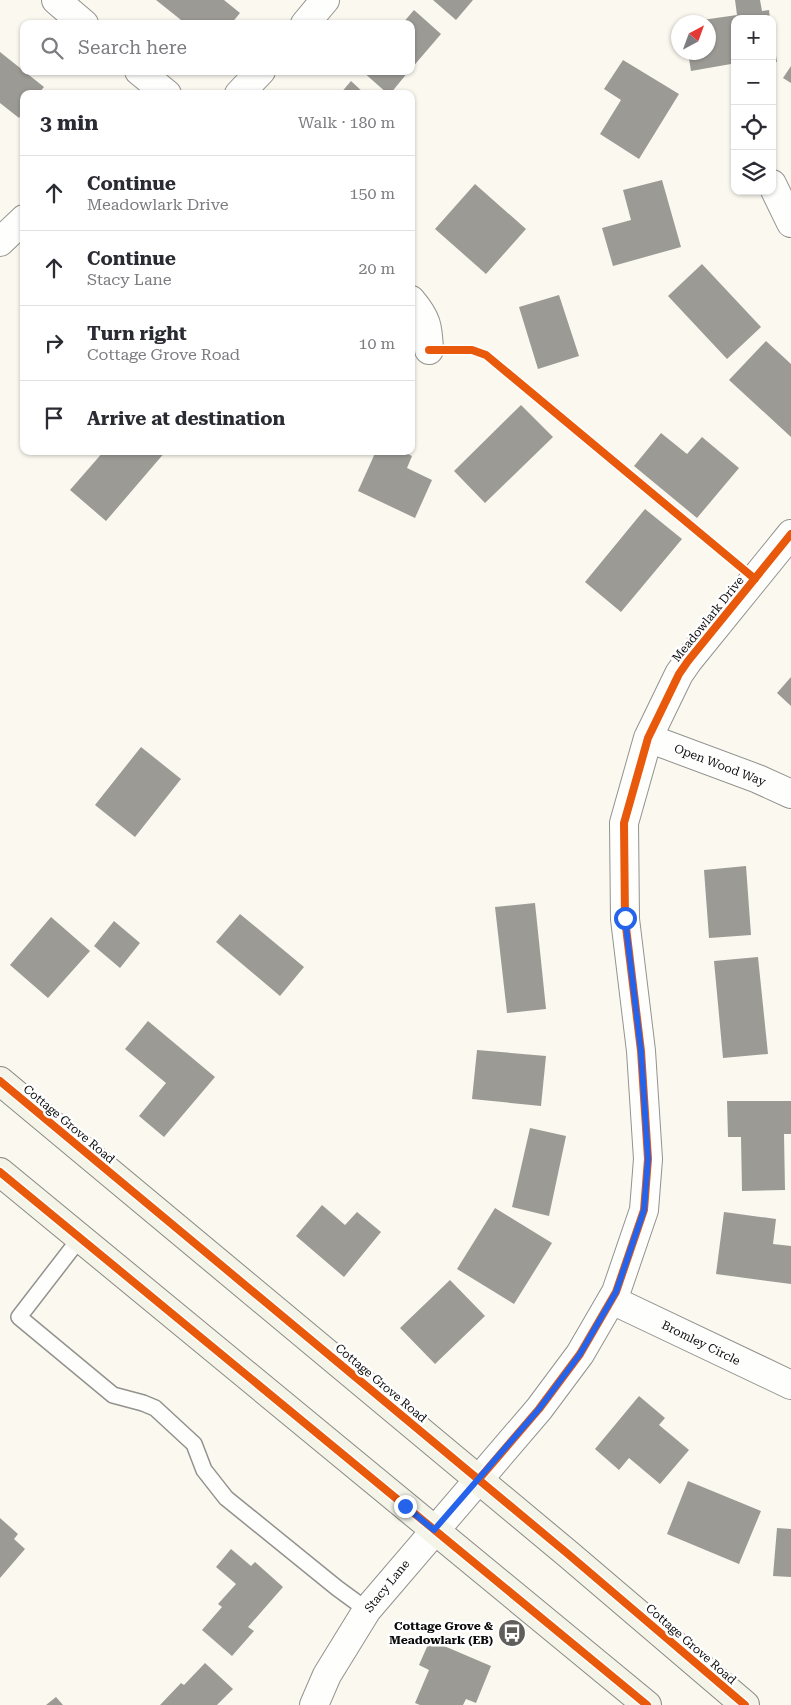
<!DOCTYPE html>
<meta charset="utf-8">
<style>
body{margin:0;font-family:"Roboto Serif",serif;background:#f7f7f7;color:#2b2b33}
.controls{position:absolute;right:15px;top:15px;display:grid;overflow:hidden;border-radius:10px;box-shadow:0 1px 4px #0004}
.controls button{width:45px;height:45px;display:grid;place-items:center;padding:0;border:0;border-bottom:1px solid #e1e1e2;background:#fff;color:#2b2b33;font:25px sans-serif}
.compass{position:absolute;left:671px;top:15px;width:45px;height:45px;border-radius:50%;background:#fff;box-shadow:0 1px 4px #0004;rotate:41deg}
.stop{position:absolute;width:15px;height:15px;margin:-11px;border:4px solid #2563eb;border-radius:50%;background:#fff}
.stop.end{background:#2563eb;border-color:#fff;box-shadow:0 1px 5px #0008}
.list{margin:0;padding:0;list-style:none}
h2{display:flex;justify-content:space-between;align-items:center;height:65px;margin:0;padding:0 20px;font-size:21px}
h2 small{font-size:16px;font-weight:400;color:#7c7c81}
.list li{display:grid;grid-template-columns:32px 1fr auto;gap:15px;align-items:center;box-sizing:border-box;height:75px;padding:0 20px;border-top:1px solid #e1e1e2}
.list b{display:block;font-size:19px;white-space:nowrap}
.list p{margin:0;font-size:16px;white-space:nowrap;color:#7c7c81}
.list em{font-size:16px;font-style:normal;color:#7c7c81}
.icon{flex:none;width:28px;height:28px;fill:none;stroke:currentColor;stroke-width:2;stroke-linecap:round;stroke-linejoin:round}
.map{position:relative;flex:none;width:791px;height:1705px;overflow:hidden}
.search{position:absolute;background:#fff;box-shadow:0 1px 4px #0004;left:20px;top:20px;width:395px;height:55px;display:flex;align-items:center;gap:12px;box-sizing:border-box;padding:0 18px;border-radius:10px;color:#7c7c81;font-size:19px}
.panel{position:absolute;background:#fff;box-shadow:0 1px 4px #0004;left:20px;top:90px;width:395px;height:365px;border-radius:10px}
.map>svg:first-child{display:block}
.building{fill:#9c9a95}
.lines{fill:none;stroke-linecap:round;stroke-linejoin:round}
.service-casing{stroke:#93928e;stroke-width:18}
.minor-casing{stroke:#93928e;stroke-width:30}
.secondary-casing{stroke:#898884;stroke-width:30}
.service{stroke:#fefefd;stroke-width:15}
.minor{stroke:#fefefd;stroke-width:28}
.secondary{stroke:#f4f4e8;stroke-width:28}
.cycleway-casing{stroke:#fff;stroke-width:11}
.cycleway{stroke:#e8590c;stroke-width:8}
.route{stroke:#2563eb;stroke-width:6}
.labels{text-anchor:middle;dominant-baseline:central;stroke-width:5;stroke-linejoin:round;paint-order:stroke}
.street-label{font-size:12px;fill:#0b0b0b;stroke:#fff}
.poi-label{font-size:12px;font-weight:bold;fill:#0b0b0b;stroke:#fff;text-anchor:end}
</style>
<div class="map">
<svg width="791" height="1705" viewBox="0 0 791 1705">
<rect width="100%" height="100%" fill="#faf8ef"/>
<!-- building -->
<path class="building" d="M156,0h68l16,13 -9,11h-45z
M433,0h40l-17,20z
M735,0h25l2,11 7,-1 1,9h-35v50h-3l-1,-5 -40,7 -3,-19h20v-30l-13,-1 42,-6z
M414,10l27,24 -30,35v-45h-9z
M773,37l4,25h-5v-24z
M0,52l44,35 -6,7h-14v17l-5,7 -19,-15z
M623,60l56,34 -40,65 -39,-25 21,-34 -17,-11z
M791,66v17l-8,-5z
M362,71h47l-19,23h-2z
M351,81l14,13h-25z
M662,180l19,67 -68,19 -11,-38 29,-8 -8,-30z
M475,184l51,45 -40,45 -51,-45z
M702,264l59,63 -34,32 -59,-63z
M559,295l20,61 -41,13 -19,-62z
M766,341l25,23v73l-62,-57z
M521,405l32,32 -68,66 -31,-32z
M661,433l26,21 15,-17 37,31 -42,50 -63,-52z
M104,451h62l-60,70 -36,-31z
M376,451h26l10,5 -5,12 25,12 -17,38 -57,-27z
M645,509l37,30 -61,73 -36,-30z
M791,677v29l-14,-13z
M141,747l40,32 -46,58 -40,-32z
M746,866l5,69 -42,3 -5,-68z
M535,903l11,106 -39,4 -12,-106z
M240,914l64,53 -24,29 -64,-54z
M51,917l39,34 -42,47 -38,-33z
M114,921l26,22 -20,25 -26,-22z
M758,957l10,97 -45,4 -9,-97z
M148,1021l67,56 -51,60 -25,-21 27,-33 -41,-34z
M477,1050l69,6 -5,50 -69,-7z
M727,1101h64v33h-7l1,56 -43,1 -1,-54h-13z
M530,1128l36,8 -17,80 -37,-9z
M322,1205l23,20 12,-13 24,20 -37,45 -48,-41z
M495,1208l57,35 -38,61 -57,-35z
M724,1212l52,7 -3,25 18,2v38l-75,-10z
M450,1280l35,36 -50,48 -35,-36z
M639,1396l26,22 -6,7 30,25 -29,34 -31,-26 -10,12 -24,-21z
M688,1481l73,30 -22,53 -72,-30z
M0,1518l18,16 -4,5 11,10 -25,29z
M777,1528l14,1v48l-18,-1z
M231,1549l20,17 4,-4 28,25 -35,40 6,4 -22,25 -30,-26 20,-23 -4,-3 18,-20 -20,-17z
M430,1640l61,26 -15,37 -10,-4 -3,6h-43l-5,-2 14,-33 -10,-5z
M205,1663l28,26 -16,16h-57l21,-22 3,2z
M56,1697l7,8h-17z"/>
<g class="lines">
<!-- service casing -->
<g class="service-casing">
<path id="service" d="M80,1238l-61,79 94,78 30,8 12,5 39,36 10,26 22,28 111,90 30,22"/>
</g>
<!-- minor casing -->
<g class="minor-casing">
<path id="minor" d="M56,0l28,24
M305,24l20,-24
M139,71l28,23
M239,94l22,-23
M772,184l19,39
M0,242l24,-23
M411,300c16,19 17,26 18,50
M648,738l110,41 33,15
M612,1300l179,85
M314,1705l13,-30 40,-65 172,-201 41,-55 36,-62 28,-82 4,-51 -7,-108 -16,-132 -1,-96 24,-85 31,-64 9,-13 103,-127"/>
</g>
<!-- secondary casing -->
<g class="secondary-casing">
<path id="secondary" d="M0,1081l568,473 177,151
M0,1172l647,533"/>
</g>
<!-- service -->
<use href="#service" class="service"/>
<!-- minor -->
<use href="#minor" class="minor"/>
<!-- secondary -->
<use href="#secondary" class="secondary"/>
<!-- cycleway casing -->
<g class="cycleway-casing">
<path id="cycleway" d="M429,350h43l14,5 269,224
M0,1081l568,473 177,151
M0,1172l647,533
M479,1479l60,-70 41,-55 36,-62 28,-82 4,-51 -7,-108 -16,-132 -1,-96 24,-85 31,-64 9,-13 103,-127"/>
</g>
<!-- cycleway -->
<use href="#cycleway" class="cycleway"/>
</g>
<g class="lines">
<!-- route -->
<path class="route" d="M405,1506l29,24 105,-121 41,-55 36,-62 28,-82 4,-51 -7,-108 -16,-133"/>
</g>
<!-- icons -->
<defs>
<g id="bus-disc" transform="scale(1.4375)"><circle r="9.5" fill="#5f5e5b" stroke="#fff"/><path d="M-5-6H5V4H4V6H2V4H-2V6H-4V4H-5ZM-3.5-4V0h7V-4ZM-3.5 1.2v1.5H-2V1.2ZM2 1.2v1.5H3.5V1.2Z" fill="#fff"/></g>
</defs>
<g fill-rule="evenodd">
<use href="#bus-disc" x="512" y="1633"/>
</g>
<g class="labels">
<!-- street labels -->
<g class="street-label">
<text transform="translate(708 619) rotate(-51)">Meadowlark Drive</text>
<text transform="translate(720 765) rotate(21)">Open Wood Way</text>
<text transform="translate(69 1124) rotate(40)">Cottage Grove Road</text>
<text transform="translate(701 1343) rotate(26)">Bromley Circle</text>
<text transform="translate(381 1383) rotate(40)">Cottage Grove Road</text>
<text transform="translate(387 1586) rotate(-51)">Stacy Lane</text>
<text transform="translate(691 1644) rotate(41)">Cottage Grove Road</text>
</g>
<!-- poi labels -->
<g class="poi-label">
<text x="493" y="1626">Cottage Grove &amp;<tspan x="493" dy="14">Meadowlark (EB)</tspan></text>
</g>
</g>
</svg>
<div class="controls">
<button>+</button>
<button>−</button>
<button><svg class="icon" aria-label="locate" viewBox="0 0 24 24"><circle cx="12" cy="12" r="6"/><path d="M12 2v4M12 18v4M2 12h4M18 12h4"/></svg></button>
<button><svg class="icon" aria-label="layers" viewBox="0 0 24 24"><path d="M12 4l9 5-9 5-9-5zM3 14l9 5 9-5"/></svg></button>
</div>
<svg class="compass" viewBox="-18 -18 36 36"><path d="M0-13l5 13h-10z" fill="#e53935"/><path d="M0 13l5-13h-10z" fill="#7c7c81"/></svg>
<div class="stop" style="left:625px;top:918px"></div>
<div class="stop end" style="left:405px;top:1506px"></div>
<div class="search"><svg class="icon" aria-label="search" viewBox="0 0 24 24"><circle cx="10" cy="10" r="6"/><path d="M15 15l6 6"/></svg>Search here</div>
<section class="panel">
<h2>3 min<small>Walk · 180 m</small></h2>
<ul class="list">
<li><svg class="icon" aria-label="ahead" viewBox="0 0 24 24"><path d="M12 20V5M6 11l6-6 6 6"/></svg><div><b>Continue</b><p>Meadowlark Drive</p></div><em>150 m</em></li>
<li><svg class="icon" aria-label="ahead" viewBox="0 0 24 24"><path d="M12 20V5M6 11l6-6 6 6"/></svg><div><b>Continue</b><p>Stacy Lane</p></div><em>20 m</em></li>
<li><svg class="icon" aria-label="right" viewBox="0 0 24 24"><path d="M7 20v-9h11M14 6l5 5-5 5"/></svg><div><b>Turn right</b><p>Cottage Grove Road</p></div><em>10 m</em></li>
<li><svg class="icon" aria-label="arrive" viewBox="0 0 24 24"><path d="M6 21V4h12l-3 4 3 4H6"/></svg><div><b>Arrive at destination</b></div></li>
</ul>
</section>
</div>
